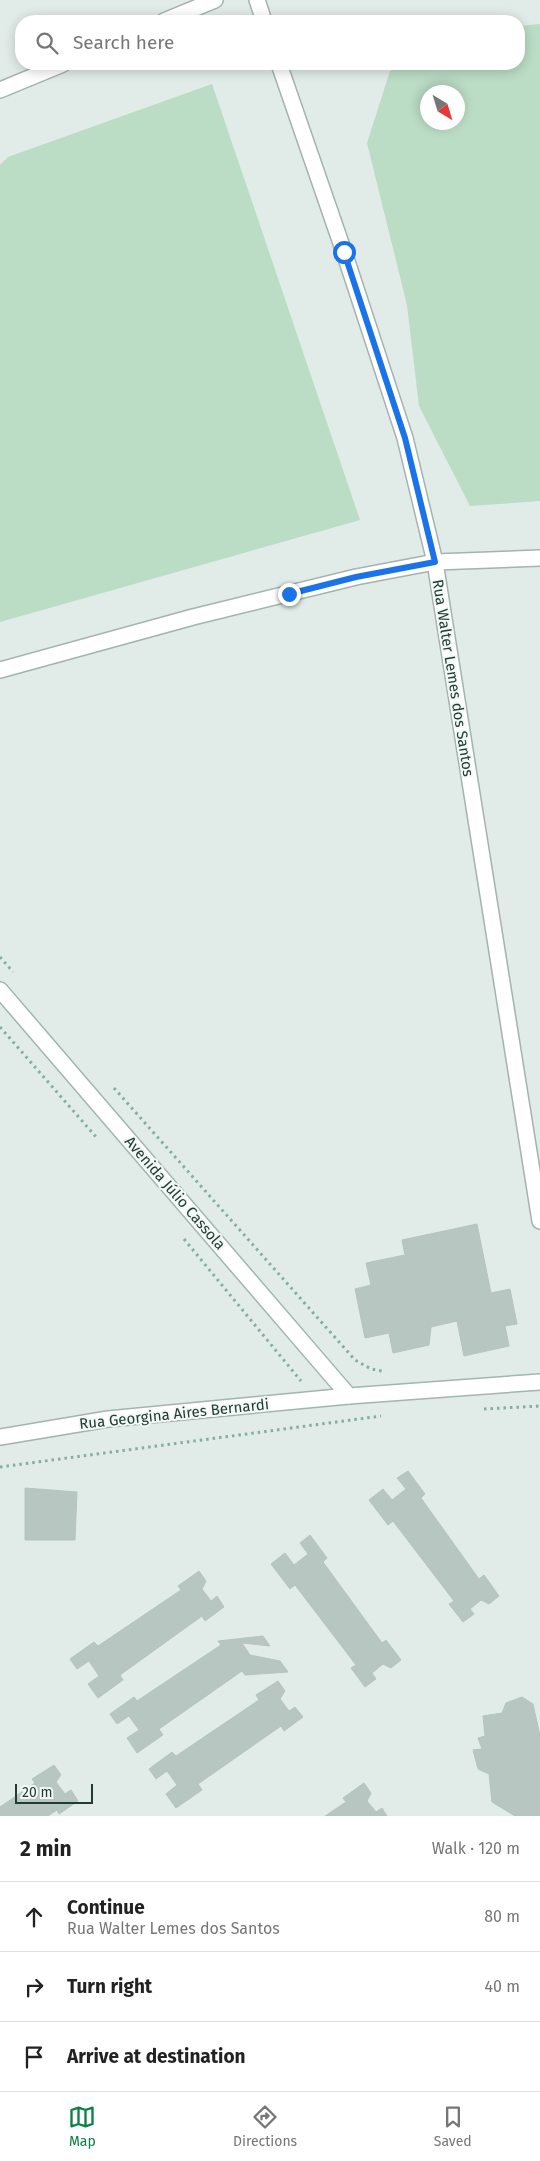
<!DOCTYPE html>
<meta charset="utf-8">
<style>
body{margin:0;font-family:"Fira Sans",sans-serif;background:#f2f2f2;color:#222}
.compass{position:absolute;left:420px;top:85px;width:45px;height:45px;border-radius:50%;background:#fff;box-shadow:0 2px 12px #0003;rotate:142deg}
.scale{position:absolute;left:15px;bottom:12px;width:78px;box-sizing:border-box;padding-left:5px;border:2px solid #223b35;border-top:0;font-size:14px;line-height:18px;white-space:nowrap;color:#223b35;-webkit-text-stroke:4px #f2f8f5;paint-order:stroke}
.stop{position:absolute;width:15px;height:15px;margin:-11px;border:4px solid #1a73e8;border-radius:50%;background:#fff}
.stop.end{background:#1a73e8;border-color:#fff;box-shadow:0 1px 5px #0008}
.list{margin:0;padding:0;list-style:none}
h2{display:flex;justify-content:space-between;align-items:center;height:65px;margin:0;padding:0 20px;font-size:21px}
h2 small{font-size:16px;font-weight:400;color:#767676}
.list li{display:grid;grid-template-columns:32px 1fr auto;gap:15px;align-items:center;box-sizing:border-box;height:70px;padding:0 20px;border-top:1px solid #e0e0e0}
.list b{display:block;font-size:19px;white-space:nowrap}
.list p{margin:0;font-size:16px;white-space:nowrap;color:#767676}
.list em{font-size:16px;font-style:normal;color:#767676}
.icon{flex:none;width:28px;height:28px;fill:none;stroke:currentColor;stroke-width:2;stroke-linecap:round;stroke-linejoin:round}
.map{position:relative;flex:none;width:540px;height:1816px;overflow:hidden}
.search{position:absolute;background:#fff;box-shadow:0 2px 12px #0003;left:15px;right:15px;top:15px;height:55px;display:flex;align-items:center;gap:12px;box-sizing:border-box;padding:0 18px;border-radius:20px;color:#767676;font-size:19px}
.sheet{height:275px;background:#fff}
nav{display:flex;justify-content:space-around;align-items:center;box-sizing:border-box;height:70px;border-top:1px solid #e0e0e0;background:#fff;font-size:14px;color:#767676}
nav a{display:grid;justify-items:center;gap:2px}
nav .on{color:#0b8043}
.map>svg:first-child{display:block}
.green{fill:#bbdcc5;fill-rule:evenodd}
.building{fill:#b7c6c0;stroke:#b4c5be}
.lines{fill:none;stroke-linecap:round;stroke-linejoin:round}
.minor-casing{stroke:#a4b3ae;stroke-width:18}
.secondary-casing{stroke:#a0b6af;stroke-width:18}
.path{stroke:#83aea1;stroke-width:3;stroke-dasharray:2.5 4;stroke-linecap:butt}
.minor{stroke:#fff;stroke-width:15}
.secondary{stroke:#fff;stroke-width:15}
.route{stroke:#1a73e8;stroke-width:6}
.labels{text-anchor:middle;dominant-baseline:central;stroke-width:4;stroke-linejoin:round;paint-order:stroke}
.street-label{font-size:15px;fill:#223b35;stroke:#f2f8f5}
</style>
<div class="map">
<svg width="540" height="1816" viewBox="0 0 540 1816">
<rect width="100%" height="100%" fill="#e1ebe7"/>
<!-- green -->
<path class="green" d="M540,24v477l-70,5 -51,-100 -12,-101 -40,-162 23,-72 14,-7h115v-38zM428,92h30v30h-30z
M212,84l148,436 -360,102v-457l8,-8z"/>
<!-- building -->
<path class="building" d="M477,1224l14,69 19,-4 7,35 -12,2 4,20 -45,10 -7,-35 -26,6 -2,18 -36,8 -4,-20 -24,5 -10,-49 16,-4 -5,-22 39,-8 -3,-15z
M408,1471l17,23 -4,4 58,81 5,-4 15,21 -10,8 -8,-4 -11,9 4,5 -11,8 -14,-18 5,-3 -61,-80 -5,4 -19,-25 14,-11 9,11 14,-11 -9,-11z
M25,1488l52,4 -2,48h-50z
M310,1535l17,23 -4,4 59,81 4,-3 15,20 -10,8 -8,-4 -11,9 4,6 -11,8 -14,-19 5,-3 -61,-80 -5,4 -19,-25 14,-11 9,12 14,-11 -8,-11z
M199,1571l7,10 -4,8 9,12 6,-5 7,11 -19,14 -3,-5 -82,59 3,5 -25,18 -10,-14 11,-8 -10,-15 -12,8 -7,-10 24,-17 4,4 83,-56 -3,-4z
M263,1636l7,10 -28,-3 8,12 30,6 8,11 -43,3 -3,-4 -83,58 4,6 -26,18 -10,-15 12,-8 -10,-14 -12,8 -7,-10 24,-17 3,4 84,-56 -3,-4z
M278,1681l7,10 -5,8 9,12 6,-4 8,10 -19,14 -3,-5 -83,58 4,6 -26,18 -10,-14 11,-9 -10,-14 -11,8 -7,-10 23,-17 4,4 83,-56 -3,-5z
M522,1697l11,7 7,32v80h-25l-23,-14 -3,-28 -11,-5 -5,-19 9,-1 -4,-11 7,-2 -2,-20 19,-3 4,-10z
M54,1765l7,10 -5,7 9,12 6,-4 7,11 -19,13 -2,-4 -9,6h-48v-9l35,-24 -3,-4z
M364,1783l7,10 -4,8 9,11 6,-4 5,8h-62l21,-14 -3,-4z"/>
<g class="lines">
<!-- minor casing -->
<g class="minor-casing">
<path id="minor" d="M257,0l7,21
M164,21l51,-21
M279,64l65,188 61,186 30,124 105,659
M0,90l63,-26
M0,670l193,-53 163,-40 79,-15 105,-4
M0,1437l108,-18 241,-23"/>
</g>
<!-- secondary casing -->
<g class="secondary-casing">
<path id="secondary" d="M0,990l349,406 191,-14"/>
</g>
<!-- path -->
<path class="path" d="M0,957l13,15
M0,1027l97,111
M114,1088l241,272 16,9 11,2
M184,1239l117,142
M484,1409l56,-3
M0,1467l381,-51"/>
<!-- minor -->
<use href="#minor" class="minor"/>
<!-- secondary -->
<use href="#secondary" class="secondary"/>
</g>
<g class="lines">
<!-- route -->
<path class="route" d="M289,594l67,-17 79,-15 -30,-124 -61,-186"/>
</g>
<g class="labels">
<!-- street labels -->
<g class="street-label">
<text transform="translate(453 678) rotate(81)">Rua Walter Lemes dos Santos</text>
<text transform="translate(175 1193) rotate(49)">Avenida Júlio Cassola</text>
<text transform="translate(174 1414) rotate(-6)">Rua Georgina Aires Bernardi</text>
</g>
</g>
</svg>
<svg class="compass" viewBox="-18 -18 36 36"><path d="M0-13l5 13h-10z" fill="#e53935"/><path d="M0 13l5-13h-10z" fill="#767676"/></svg>
<div class="scale">20 m</div>
<div class="stop" style="left:344px;top:252px"></div>
<div class="stop end" style="left:289px;top:594px"></div>
<div class="search"><svg class="icon" aria-label="search" viewBox="0 0 24 24"><circle cx="10" cy="10" r="6"/><path d="M15 15l6 6"/></svg>Search here</div>
</div>
<section class="sheet">
<h2>2 min<small>Walk · 120 m</small></h2>
<ul class="list">
<li><svg class="icon" aria-label="ahead" viewBox="0 0 24 24"><path d="M12 20V5M6 11l6-6 6 6"/></svg><div><b>Continue</b><p>Rua Walter Lemes dos Santos</p></div><em>80 m</em></li>
<li><svg class="icon" aria-label="right" viewBox="0 0 24 24"><path d="M7 20v-9h11M14 6l5 5-5 5"/></svg><div><b>Turn right</b></div><em>40 m</em></li>
<li><svg class="icon" aria-label="arrive" viewBox="0 0 24 24"><path d="M6 21V4h12l-3 4 3 4H6"/></svg><div><b>Arrive at destination</b></div></li>
</ul>
</section>
<nav>
<a class="on"><svg class="icon" aria-label="map" viewBox="0 0 24 24"><path d="M3 6l6-2 6 2 6-2v14l-6 2-6-2-6 2zM9 4v14M15 6v14"/></svg>Map</a>
<a><svg class="icon" aria-label="directions" viewBox="0 0 24 24"><path d="M12 3l9 9-9 9-9-9zM9 14v-3h6M13 9l2 2-2 2"/></svg>Directions</a>
<a><svg class="icon" aria-label="saved" viewBox="0 0 24 24"><path d="M7 4h10v16l-5-4-5 4z"/></svg>Saved</a>
</nav>
